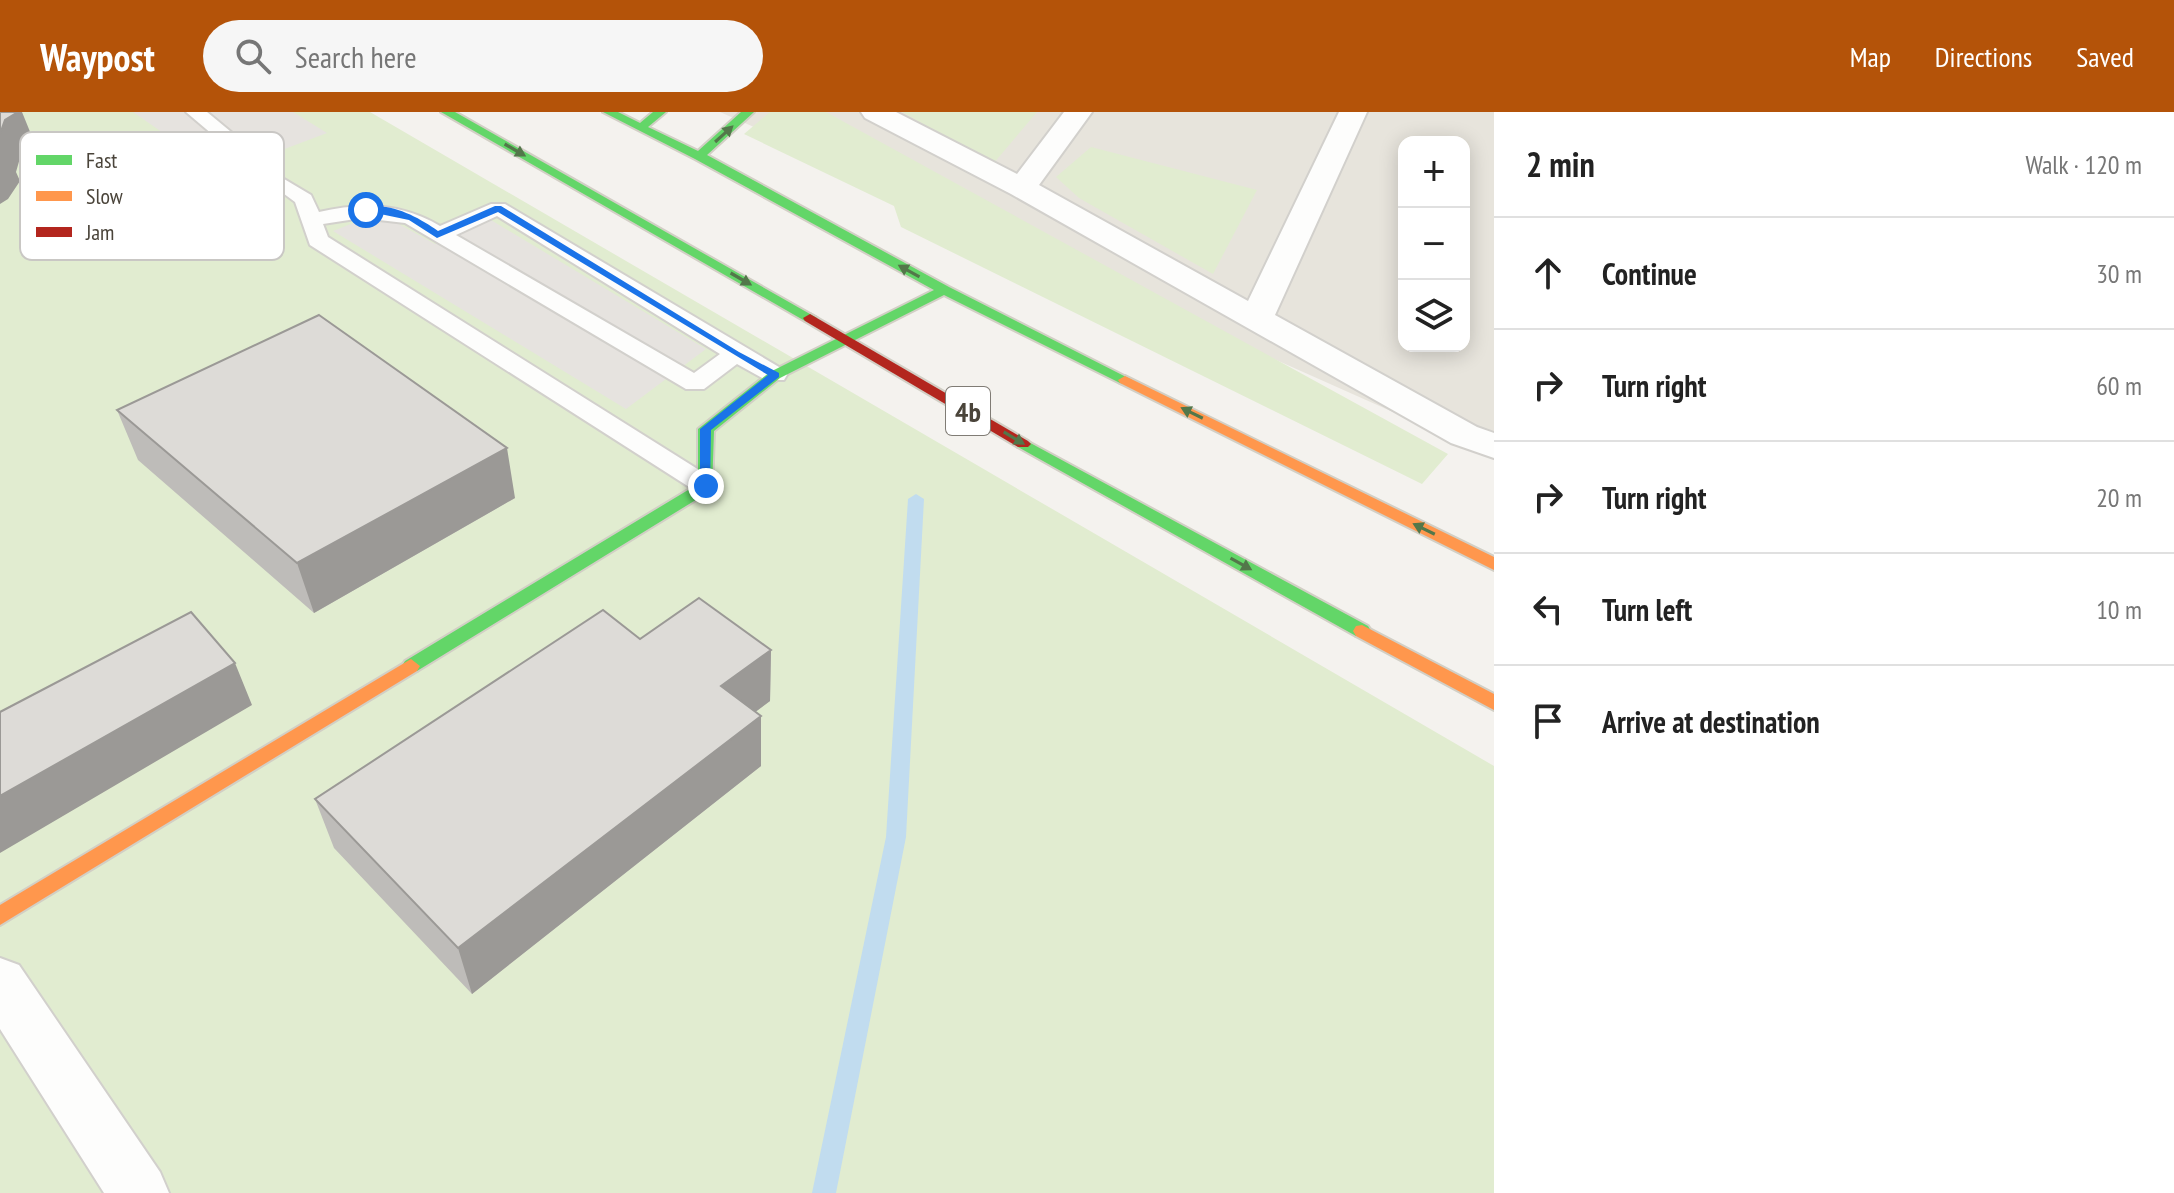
<!DOCTYPE html>
<meta charset="utf-8">
<style>
body{margin:0;font-family:"PT Sans Narrow",sans-serif;background:#f6f6f6;color:#222}
.controls{position:absolute;right:24px;top:24px;display:grid;overflow:hidden;border-radius:16px;box-shadow:0 4px 20px #0003}
.controls button{width:72px;height:72px;display:grid;place-items:center;padding:0;border:0;border-bottom:2px solid #e0e0e0;background:#fff;color:#222;font:40px sans-serif}
.stop{position:absolute;width:24px;height:24px;margin:-18px;border:6px solid #1a73e8;border-radius:50%;background:#fff}
.stop.end{background:#1a73e8;border-color:#fff;box-shadow:0 2px 8px #0008}
.list{margin:0;padding:0;list-style:none}
h2{display:flex;justify-content:space-between;align-items:center;height:104px;margin:0;padding:0 32px;font-size:34px}
h2 small{font-size:26px;font-weight:400;color:#767676}
.list li{display:grid;grid-template-columns:52px 1fr auto;gap:24px;align-items:center;box-sizing:border-box;height:112px;padding:0 32px;border-top:2px solid #e0e0e0}
.list b{display:block;font-size:30px;white-space:nowrap}
.list em{font-size:26px;font-style:normal;color:#767676}
.icon{flex:none;width:44px;height:44px;fill:none;stroke:currentColor;stroke-width:2;stroke-linecap:round;stroke-linejoin:round}
.map{position:relative;flex:none;width:1494px;height:1081px;overflow:hidden}
header{display:flex;align-items:center;gap:48px;box-sizing:border-box;height:112px;padding:0 40px;background:#b45309;color:#fff}
header strong{font-size:38px}
nav{display:flex;gap:44px;margin-inline-start:auto;font-size:28px}
.search{width:560px;height:72px;background:#f6f6f6;display:flex;align-items:center;gap:20px;box-sizing:border-box;padding:0 28px;border-radius:44px;color:#767676;font-size:30px}
main{display:flex}
aside{flex:1;background:#fff}
.map>svg:first-child{display:block}
.residential{fill:#e7e4dc;fill-rule:evenodd}
.green{fill:#e1ecd0}
.parking{fill:#e6e3df}
.lines{fill:none;stroke-linecap:round;stroke-linejoin:round}
.stream{fill:#c1dcef;fill-rule:evenodd}
.lane-casing{stroke:#d2d0cc;stroke-width:4}
.street-casing{stroke:#d2d0cc;stroke-width:4}
.fast-casing{stroke:#d2cfc5;stroke-width:4}
.slow-casing{stroke:#d2cfc5;stroke-width:4}
.jam-casing{stroke:#d2cfc5;stroke-width:4}
.lane{fill:#fdfdfc;fill-rule:evenodd}
.street{fill:#fdfdfc;fill-rule:evenodd}
.fast{fill:#63d668;fill-rule:evenodd}
.slow{fill:#ff974d;fill-rule:evenodd}
.jam{fill:#b3261e;fill-rule:evenodd}
.wall{fill:#bebcb9}
.shaded-wall{fill:#9b9996}
.building{fill:#dddbd7;stroke:#9b9996;stroke-width:2}
.oneway{fill:#53774a}
.route{fill:#1a73e8}
.labels{text-anchor:middle;dominant-baseline:central;stroke-width:7;stroke-linejoin:round;paint-order:stroke}
.shield{fill:#fff;stroke:#807c75;stroke-width:2}
.shield-label{font-size:28px;font-weight:bold;fill:#4a443a}
.key{fill:#fff;stroke:#c9c7c4;stroke-width:2}
.key-label{font-size:22px;fill:#4a443a}
</style>
<header>
<strong>Waypost</strong>
<div class="search"><svg class="icon" aria-label="search" viewBox="0 0 24 24"><circle cx="10" cy="10" r="6"/><path d="M15 15l6 6"/></svg>Search here</div>
<nav><a>Map</a><a>Directions</a><a>Saved</a></nav>
</header>
<main>
<div class="map">
<svg width="1494" height="1081" viewBox="0 0 1494 1081">
<rect width="100%" height="100%" fill="#f4f2ee"/>
<!-- residential -->
<path class="residential" d="M720,0h774v345zM1404,30h60v204h-60z"/>
<!-- green -->
<path class="green" d="M0,0h370l1124,654v427h-1494z
M770,0h56l622,342 -26,30 -521,-257 -7,-21 -150,-72z
M902,0h135l-44,52z
M1091,35l166,43 -44,84 -134,-76 -23,-21z"/>
<!-- parking -->
<path class="parking" d="M133,0h160l34,21 -106,40z
M386,105l49,27 56,-24 215,129 -80,60 -293,-178 28,-11z"/>
<g class="lines">
<!-- stream -->
<path class="stream" d="M916,382l8,5 -18,338 -70,356h-24l74,-356 22,-338z"/>
<!-- lane casing -->
<g class="lane-casing">
<path id="lane" d="M186,0h21l29,24 -10,6 -7,-2z
M274,61l37,22 8,17c43,-10 83,-9 121,14l51,-22h14l279,166 3,5 -3,5h-18l-29,-16 -33,25h-18l-281,-166 -43,-5 -39,6 5,13 387,243 4,6 -4,6 -9,3 -9,-3 -387,-247 -15,-43 -31,-23zM497,104l223,138 -26,19 -238,-138z"/>
</g>
<!-- street casing -->
<g class="street-casing">
<path id="street" d="M861,0h35l121,62 47,-62h28l-53,73 209,116 91,-189h28l-92,203 202,112 17,6v25l-43,-15 -440,-249 -146,-76z
M0,846l19,7 141,207 9,21h-65l-104,-164z"/>
</g>
<!-- fast casing -->
<g class="fast-casing">
<path id="fast" d="M441,0h14l362,206 -2,3h-10z
M603,0h15l22,11 13,-11h13l-18,15 50,24 43,-39h13l-47,43 242,132 183,93 -7,4 -5,-1 -176,-88 -164,83 -66,53 -2,59 -295,181h-12l-3,-5 3,-5 293,-177v-55l72,-57 164,-82 -239,-131z
M1023,327l345,187 3,5 -3,5h-12l-338,-189 -3,-3 3,-3z"/>
</g>
<!-- slow casing -->
<g class="slow-casing">
<path id="slow" d="M1125,264l369,181v13l-374,-187 -2,-3z
M1362,513l132,69v16l-138,-74 -3,-5 3,-5z
M411,547l9,7 -3,5 -417,254v-20z"/>
</g>
<!-- jam casing -->
<g class="jam-casing">
<path id="jam" d="M810,202l218,127 3,3 -3,3h-10l-213,-126 -2,-3z"/>
</g>
<!-- lane -->
<use href="#lane" class="lane"/>
<!-- street -->
<use href="#street" class="street"/>
<!-- fast -->
<use href="#fast" class="fast"/>
<!-- slow -->
<use href="#slow" class="slow"/>
<!-- jam -->
<use href="#jam" class="jam"/>
</g>
<!-- wall -->
<path class="wall" d="M117,298l398,88 -201,115 -176,-153z
M640,527l131,11 -1,51 -15,11 6,4v50l-289,228 -138,-146 -19,-49z"/>
<!-- shaded-wall -->
<path class="shaded-wall" d="M12,0h10l15,37 -17,9 -4,14 4,9 -12,18 -8,5v-70l5,-14z
M507,336l8,50 -201,115 -17,-50z
M771,538l-1,51 -48,36 -1,-51z
M235,551l17,42 -252,148v-57z
M761,604v50l-289,228 -14,-46z"/>
<!-- building -->
<path class="building" d="M0,0h18l-13,8 -5,14z
M319,203l188,133 -210,115 -180,-153z
M699,486l72,52 -50,36 40,30 -303,232 -143,-149 288,-189 37,29z
M191,500l44,51 -235,133v-84z"/>
<!-- one-way arrows -->
<defs><path id="oneway-solid" d="M-6-.8H1V-3.2L6.5 0L1 3.2V.8H-6Z" transform="scale(2)"/></defs>
<g class="oneway">
<use href="#oneway-solid" transform="translate(724 22) rotate(-42)"/>
<use href="#oneway-solid" transform="translate(515 38) rotate(30)"/>
<use href="#oneway-solid" transform="translate(909 159) rotate(-151)"/>
<use href="#oneway-solid" transform="translate(741 167) rotate(30)"/>
<use href="#oneway-solid" transform="translate(1192 301) rotate(-154)"/>
<use href="#oneway-solid" transform="translate(1014 326) rotate(31)"/>
<use href="#oneway-solid" transform="translate(1424 417) rotate(-154)"/>
<use href="#oneway-solid" transform="translate(1241 452) rotate(29)"/>
</g>
<!-- route -->
<path class="route" d="M495,94h6l238,146 40,21v4l-68,53 -1,59 -10,-3v-57l68,-54 -270,-163 -61,26 -28,-18 -48,-10c25,-11 57,7 77,21z"/>
<g class="labels">
<!-- shield labels -->
<rect class="shield" x="946" y="275" width="44" height="48" rx="6"/>
<g class="shield-label">
<text x="968" y="299">4b</text>
</g>
</g>
<!-- legend -->
<rect x="20" y="20" width="264" height="128" rx="12" class="key"/>
<rect x="36" y="43" width="36" height="10" fill="#63d668"/>
<rect x="36" y="79" width="36" height="10" fill="#ff974d"/>
<rect x="36" y="115" width="36" height="10" fill="#b3261e"/>
<g class="key-label">
<text x="86" y="56">Fast</text>
<text x="86" y="92">Slow</text>
<text x="86" y="128">Jam</text>
</g>
</svg>
<div class="controls">
<button>+</button>
<button>−</button>
<button><svg class="icon" aria-label="layers" viewBox="0 0 24 24"><path d="M12 4l9 5-9 5-9-5zM3 14l9 5 9-5"/></svg></button>
</div>
<div class="stop" style="left:366px;top:98px"></div>
<div class="stop end" style="left:706px;top:374px"></div>
</div>
<aside>
<h2>2 min<small>Walk · 120 m</small></h2>
<ul class="list">
<li><svg class="icon" aria-label="ahead" viewBox="0 0 24 24"><path d="M12 20V5M6 11l6-6 6 6"/></svg><div><b>Continue</b></div><em>30 m</em></li>
<li><svg class="icon" aria-label="right" viewBox="0 0 24 24"><path d="M7 20v-9h11M14 6l5 5-5 5"/></svg><div><b>Turn right</b></div><em>60 m</em></li>
<li><svg class="icon" aria-label="right" viewBox="0 0 24 24"><path d="M7 20v-9h11M14 6l5 5-5 5"/></svg><div><b>Turn right</b></div><em>20 m</em></li>
<li><svg class="icon" aria-label="left" viewBox="0 0 24 24"><path d="M17 20v-9H6M10 6l-5 5 5 5"/></svg><div><b>Turn left</b></div><em>10 m</em></li>
<li><svg class="icon" aria-label="arrive" viewBox="0 0 24 24"><path d="M6 21V4h12l-3 4 3 4H6"/></svg><div><b>Arrive at destination</b></div></li>
</ul>
</aside>
</main>
